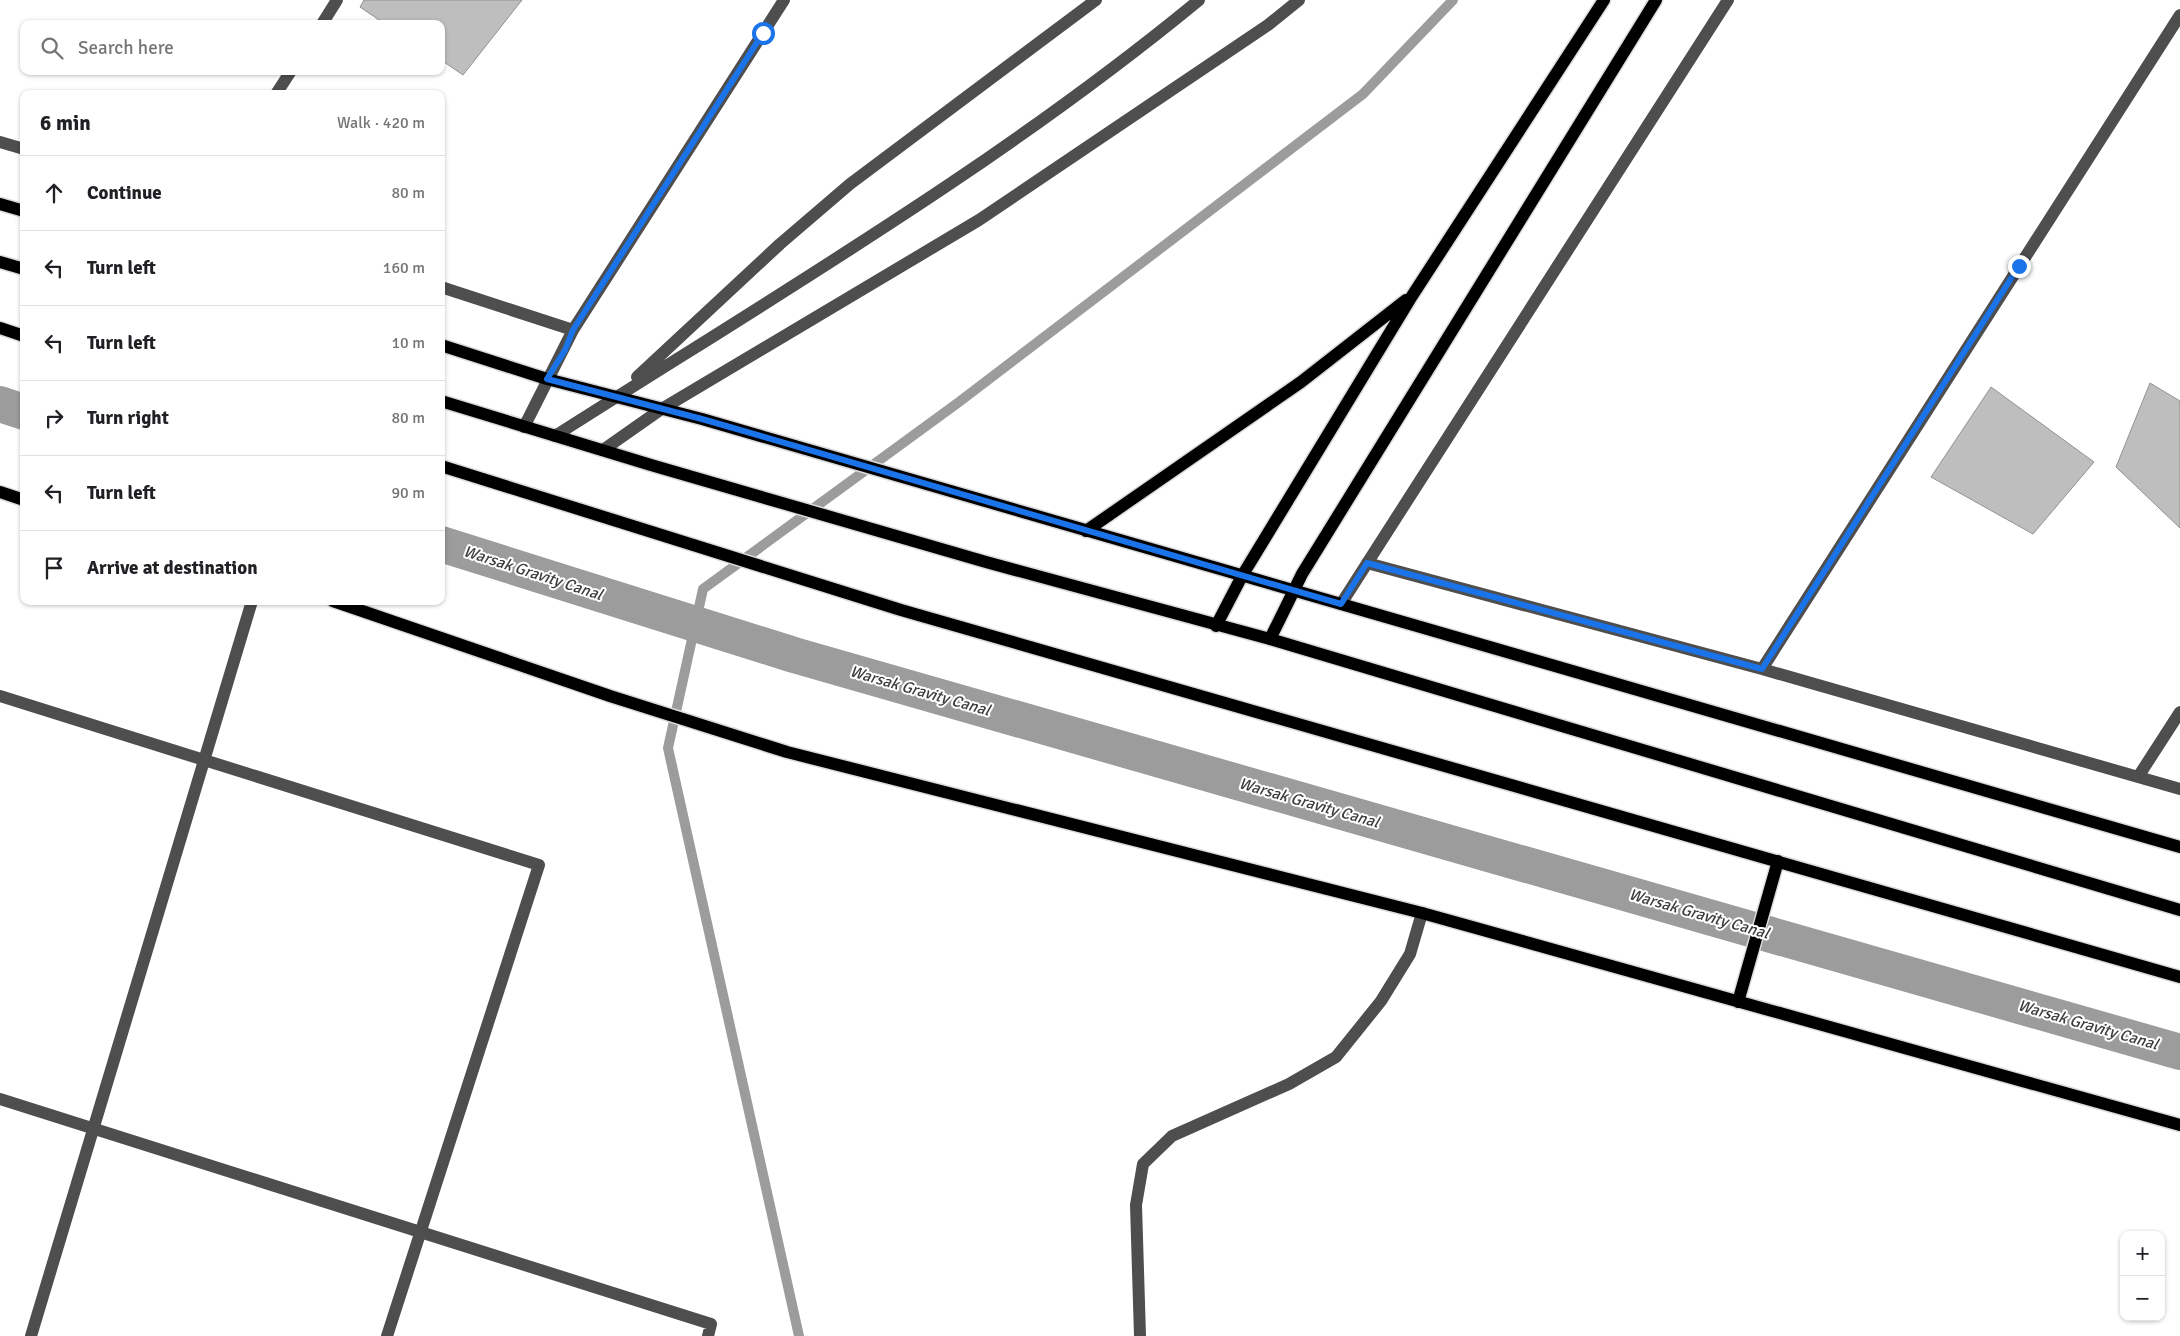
<!DOCTYPE html>
<meta charset="utf-8">
<style>
body{margin:0;font-family:Signika,sans-serif;background:#f2f2f2;color:#202124}
.controls{position:absolute;right:15px;bottom:15px;display:grid;overflow:hidden;border-radius:10px;box-shadow:0 1px 4px #0004}
.controls button{width:45px;height:45px;display:grid;place-items:center;padding:0;border:0;border-bottom:1px solid #e0e0e0;background:#fff;color:#202124;font:25px sans-serif}
.stop{position:absolute;width:15px;height:15px;margin:-11px;border:4px solid #1a73e8;border-radius:50%;background:#fff}
.stop.end{background:#1a73e8;border-color:#fff;box-shadow:0 1px 5px #0008}
.list{margin:0;padding:0;list-style:none}
h2{display:flex;justify-content:space-between;align-items:center;height:65px;margin:0;padding:0 20px;font-size:21px}
h2 small{font-size:16px;font-weight:400;color:#757577}
.list li{display:grid;grid-template-columns:32px 1fr auto;gap:15px;align-items:center;box-sizing:border-box;height:75px;padding:0 20px;border-top:1px solid #e0e0e0}
.list b{display:block;font-size:19px;white-space:nowrap}
.list em{font-size:16px;font-style:normal;color:#757577}
.icon{flex:none;width:28px;height:28px;fill:none;stroke:currentColor;stroke-width:2;stroke-linecap:round;stroke-linejoin:round}
.map{position:relative;flex:none;width:2180px;height:1336px;overflow:hidden}
.search{position:absolute;background:#fff;box-shadow:0 1px 4px #0004;left:20px;top:20px;width:425px;height:55px;display:flex;align-items:center;gap:12px;box-sizing:border-box;padding:0 18px;border-radius:10px;color:#757577;font-size:19px}
.panel{position:absolute;background:#fff;box-shadow:0 1px 4px #0004;left:20px;top:90px;width:425px;height:515px;border-radius:10px}
.map>svg:first-child{display:block}
.lines{fill:none;stroke-linecap:round;stroke-linejoin:round}
.stream{stroke:#9c9c9c;stroke-width:10}
.canal{stroke:#9c9c9c;stroke-width:36}
.building{fill:#bebebe;stroke:#929292}
.major-casing{stroke:#dbdbdb;stroke-width:15}
.minor{stroke:#4e4e4e;stroke-width:12}
.major{stroke:#000;stroke-width:12}
.route{stroke:#1a73e8;stroke-width:6}
.labels{text-anchor:middle;dominant-baseline:central;stroke-width:4;stroke-linejoin:round;paint-order:stroke}
.water-label{font-size:16px;font-style:italic;fill:#3d3d3d;stroke:#fff}
</style>
<div class="map">
<svg width="2180" height="1336" viewBox="0 0 2180 1336">
<rect width="100%" height="100%" fill="#fff"/>
<g class="lines">
<!-- stream -->
<path class="stream" d="M799,1336l-131,-588 35,-159 256,-187 404,-308 90,-94"/>
<!-- canal -->
<path class="canal" d="M0,404l24,8
M441,544l353,111 1386,397"/>
</g>
<!-- building -->
<path class="building" d="M364,0h158l-59,75 -22,-15v-36h-56l-25,-17z
M2150,383l30,18v127l-64,-61z
M1991,387l103,75 -61,72 -102,-57z"/>
<g class="lines">
<!-- major casing -->
<g class="major-casing">
<path id="major" d="M0,204l24,7
M0,262l24,7
M0,328l24,8
M441,345l106,34 155,40 1478,428
M441,401l210,64 335,97 284,77 910,271
M441,466l460,144 1279,367
M0,492l24,8
M1086,531l215,-149 105,-82
M333,601l277,95 177,56 635,161 758,212
M1216,626l26,-50 170,-280 192,-296
M1270,639l32,-65 354,-574
M1738,1002l40,-141"/>
</g>
<!-- minor -->
<path class="minor" d="M322,24l15,-24
M276,94l15,-23
M0,142l24,7
M441,287l132,43
M637,377l143,-133 70,-60 246,-184
M524,427l49,-97 211,-330
M555,436c218,-139 444,-271 644,-436
M603,450l57,-40 319,-190 289,-195 31,-25
M1367,563l395,106 418,120
M1341,604l387,-604
M1762,669l418,-654
M0,696l539,169 -152,471
M2138,777l42,-65
M0,1099l711,225 -3,12
M31,1336l221,-735
M1140,1336l-4,-131 7,-41 29,-28 117,-52 47,-27 45,-56 29,-47 12,-41"/>
<!-- major -->
<use href="#major" class="major"/>
</g>
<g class="lines">
<!-- route -->
<path class="route" d="M763,33l-190,297 -8,20 -18,29 155,40 639,185 26,-41 395,106 257,-403"/>
</g>
<g class="labels">
<!-- water labels -->
<g class="water-label">
<text transform="translate(533 573) rotate(18)">Warsak Gravity Canal</text>
<text transform="translate(920 691) rotate(16)">Warsak Gravity Canal</text>
<text transform="translate(1309 803) rotate(16)">Warsak Gravity Canal</text>
<text transform="translate(1699 914) rotate(16)">Warsak Gravity Canal</text>
<text transform="translate(2088 1025) rotate(16)">Warsak Gravity Canal</text>
</g>
</g>
</svg>
<div class="controls">
<button>+</button>
<button>−</button>
</div>
<div class="stop" style="left:763px;top:33px"></div>
<div class="stop end" style="left:2019px;top:266px"></div>
<div class="search"><svg class="icon" aria-label="search" viewBox="0 0 24 24"><circle cx="10" cy="10" r="6"/><path d="M15 15l6 6"/></svg>Search here</div>
<section class="panel">
<h2>6 min<small>Walk · 420 m</small></h2>
<ul class="list">
<li><svg class="icon" aria-label="ahead" viewBox="0 0 24 24"><path d="M12 20V5M6 11l6-6 6 6"/></svg><div><b>Continue</b></div><em>80 m</em></li>
<li><svg class="icon" aria-label="left" viewBox="0 0 24 24"><path d="M17 20v-9H6M10 6l-5 5 5 5"/></svg><div><b>Turn left</b></div><em>160 m</em></li>
<li><svg class="icon" aria-label="left" viewBox="0 0 24 24"><path d="M17 20v-9H6M10 6l-5 5 5 5"/></svg><div><b>Turn left</b></div><em>10 m</em></li>
<li><svg class="icon" aria-label="right" viewBox="0 0 24 24"><path d="M7 20v-9h11M14 6l5 5-5 5"/></svg><div><b>Turn right</b></div><em>80 m</em></li>
<li><svg class="icon" aria-label="left" viewBox="0 0 24 24"><path d="M17 20v-9H6M10 6l-5 5 5 5"/></svg><div><b>Turn left</b></div><em>90 m</em></li>
<li><svg class="icon" aria-label="arrive" viewBox="0 0 24 24"><path d="M6 21V4h12l-3 4 3 4H6"/></svg><div><b>Arrive at destination</b></div></li>
</ul>
</section>
</div>
